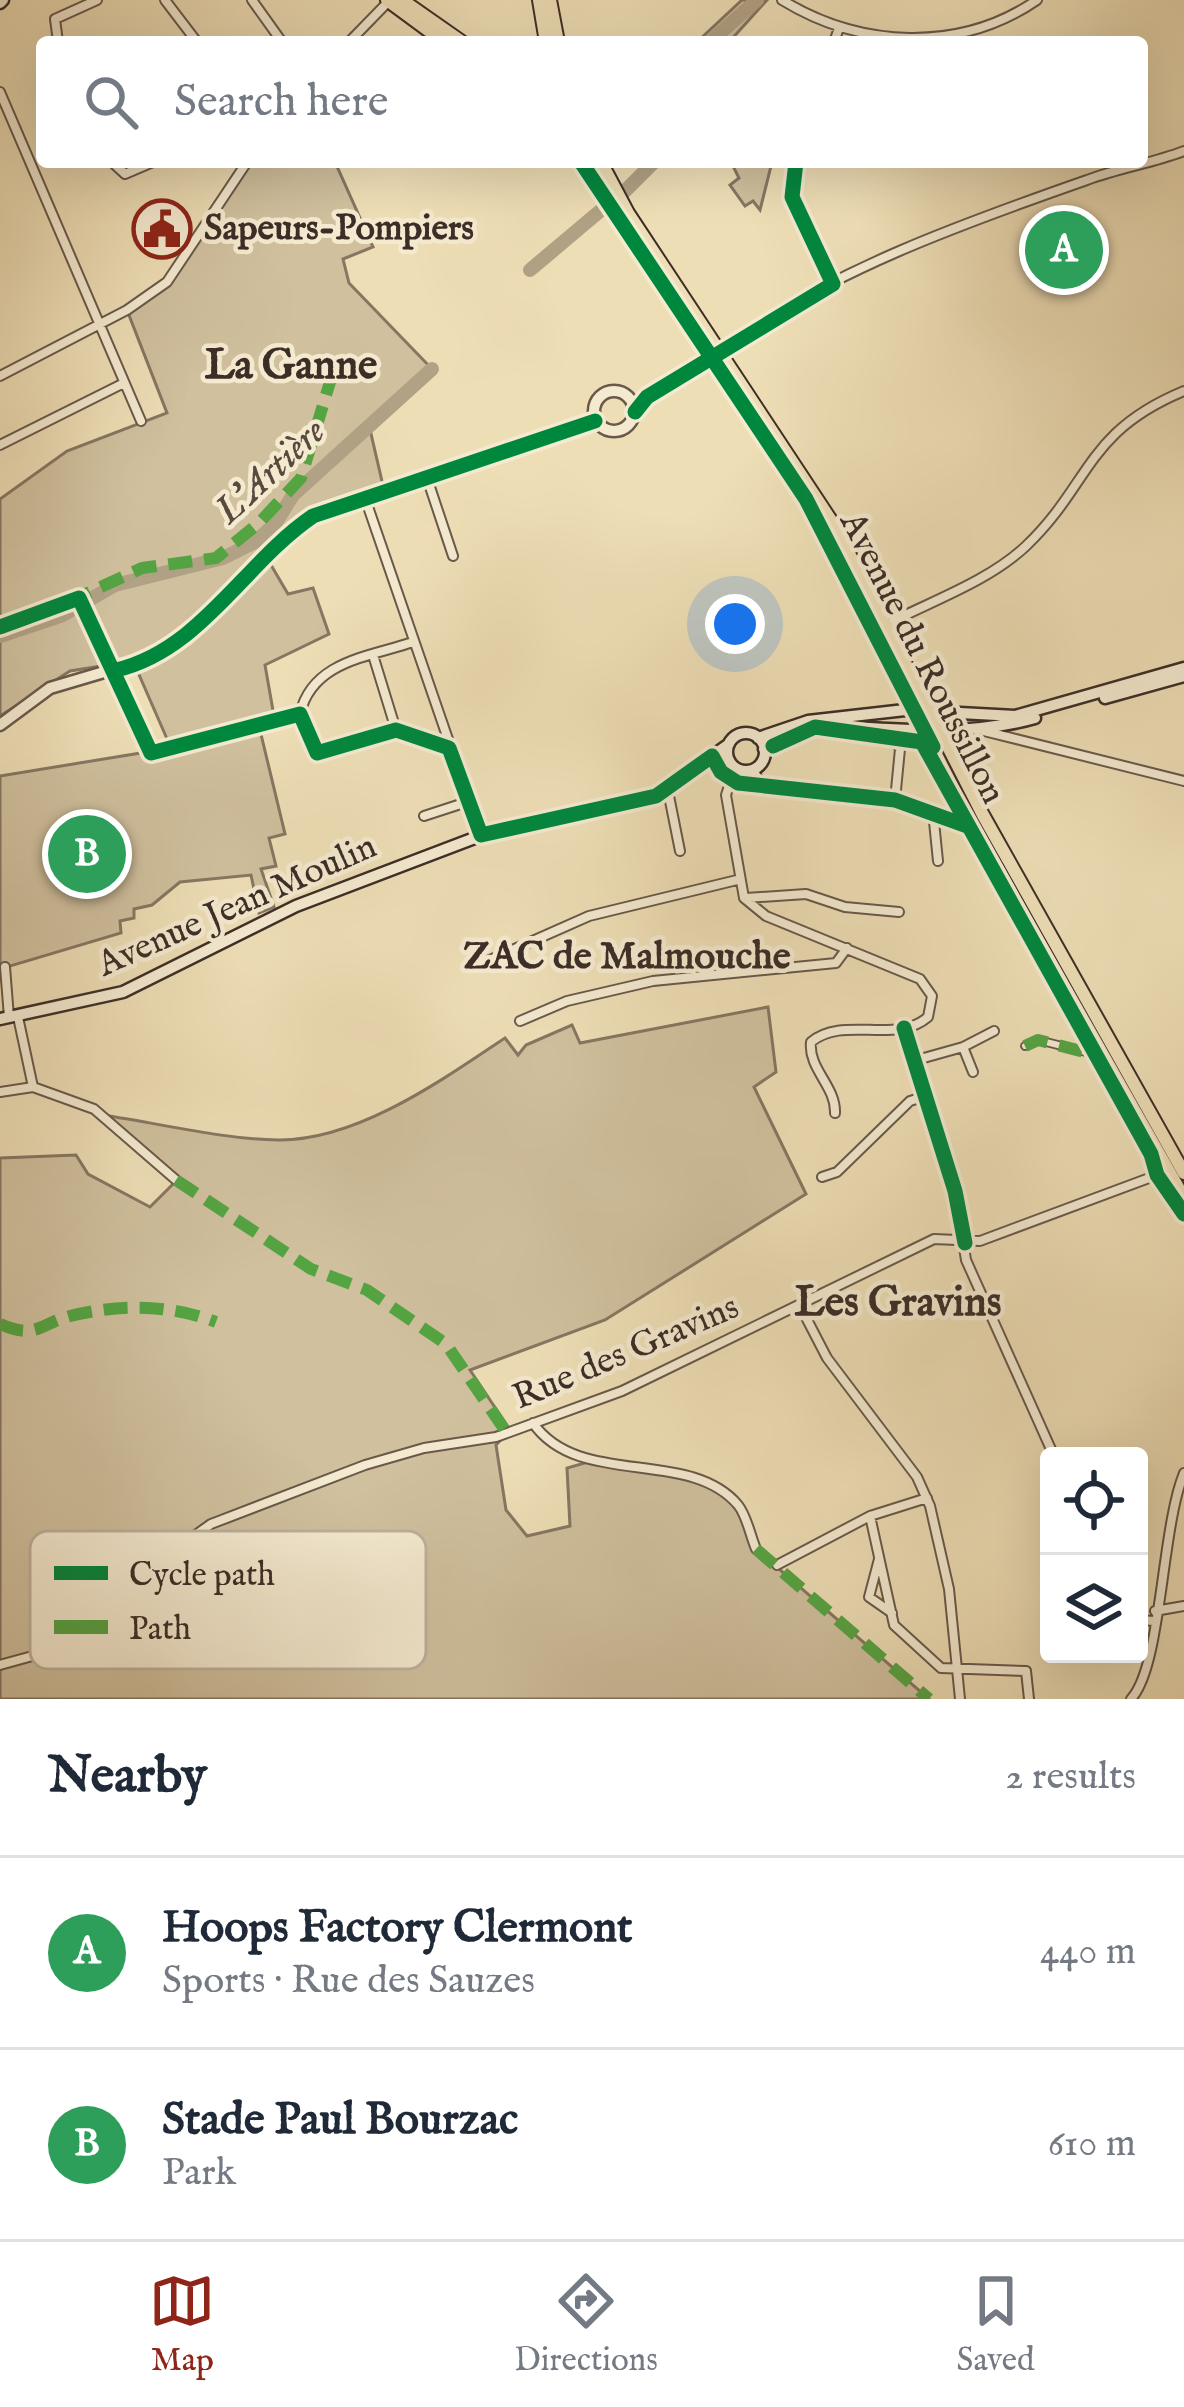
<!DOCTYPE html>
<meta charset="utf-8">
<style>
body{margin:0;font-family:"IM FELL English",serif;background:#f6f6f7;color:#1f2937}
.controls{position:absolute;right:36px;bottom:36px;display:grid;overflow:hidden;border-radius:12px;box-shadow:0 12px 48px #0002}
.controls button{width:108px;height:108px;display:grid;place-items:center;padding:0;border:0;border-bottom:3px solid #e0e1e3;background:#fff;color:#1f2937;font:60px sans-serif}
.you{position:absolute;left:735px;top:624px;width:42px;height:42px;margin:-30px;border:9px solid #fff;border-radius:50%;background:#1a73e8;box-shadow:0 0 0 18px #1a73e833}
.badge{display:grid;place-items:center;width:78px;height:78px;border-radius:50%;background:#8f2418;color:#fff;font-size:39px;font-weight:700}
.pin{position:absolute;translate:-50% -50%;border:6px solid #fff;box-shadow:0 3px 12px #0006}
.list{margin:0;padding:0;list-style:none}
h2{display:flex;justify-content:space-between;align-items:center;height:156px;margin:0;padding:0 48px;font-size:51px}
h2 small{font-size:39px;font-weight:400;color:#747a83}
.list li{display:grid;grid-template-columns:78px 1fr auto;gap:36px;align-items:center;box-sizing:border-box;height:192px;padding:0 48px;border-top:3px solid #e0e1e3}
.list b{display:block;font-size:45px;white-space:nowrap}
.list p{margin:0;font-size:39px;white-space:nowrap;color:#747a83}
.list em{font-size:39px;font-style:normal;color:#747a83}
.icon{flex:none;width:66px;height:66px;fill:none;stroke:currentColor;stroke-width:2;stroke-linecap:round;stroke-linejoin:round}
.map{position:relative;flex:none;width:1184px;height:1699px;overflow:hidden}
.search{position:absolute;background:#fff;box-shadow:0 12px 48px #0002;left:36px;right:36px;top:36px;height:132px;display:flex;align-items:center;gap:30px;box-sizing:border-box;padding:0 42px;border-radius:12px;color:#747a83;font-size:45px}
.sheet{height:540px;background:#fff}
nav{display:flex;justify-content:space-around;align-items:center;box-sizing:border-box;height:168px;border-top:3px solid #e0e1e3;background:#fff;font-size:33px;color:#747a83}
nav a{display:grid;justify-items:center;gap:6px}
nav .on{color:#8f2418}
.map>svg:first-child{display:block}
.green{fill:#d0c09e;stroke:#867662;stroke-width:3}
.lines{fill:none;stroke-linecap:round;stroke-linejoin:round}
.river{stroke:#b1a285;stroke-width:14}
.pedestrian-casing{stroke:#68594b;stroke-width:10}
.minor-casing{stroke:#68594b;stroke-width:12}
.tertiary-casing{stroke:#68594b;stroke-width:15}
.secondary-casing{stroke:#3c2d27;stroke-width:15}
.primary-casing{stroke:#3c2d27;stroke-width:16}
.pedestrian{stroke:#f4ead0;stroke-width:6}
.minor{stroke:#f4ead0;stroke-width:8}
.tertiary{stroke:#f4ead0;stroke-width:10}
.secondary{stroke:#f4ead0;stroke-width:10}
.primary{stroke:#eedeb6;stroke-width:12}
.quiet{stroke:#54a442;stroke-width:12;stroke-dasharray:24 12;stroke-linecap:butt}
.cycleway-casing{stroke:#f4ead0;stroke-width:22}
.cycleway{stroke:#00873e;stroke-width:15}
.labels{text-anchor:middle;dominant-baseline:central;stroke-width:9;stroke-linejoin:round;paint-order:stroke}
.poi-label{font-size:36px;font-weight:bold;fill:#3c2d27;stroke:#f4ead0;text-anchor:start}
.street-label{font-size:36px;fill:#3c2d27;stroke:#f4ead0}
.water-label{font-size:39px;font-style:italic;fill:#594a3e;stroke:#f4ead0}
.neighbourhood-label{font-size:39px;font-weight:bold;fill:#3c2d27;stroke:#f4ead0}
.quarter-label{font-size:42px;font-weight:bold;fill:#3c2d27;stroke:#f4ead0}
.key{fill:#f4ead0;stroke:#bdb19d;stroke-width:3}
.key-label{font-size:33px;fill:#3c2d27}
</style>
<div class="map">
<svg width="1184" height="1699" viewBox="0 0 1184 1699">
<rect width="100%" height="100%" fill="#eedeb6"/>
<filter id="stains"><feTurbulence type="fractalNoise" baseFrequency=".00167" numOctaves="4"/><feColorMatrix values="0 0 0 0 .2 0 0 0 0 .09 0 0 0 0 .02 0 0 0 .5 -.17"/></filter>
<radialGradient id="worn" r=".72"><stop offset=".6" stop-color="#630" stop-opacity="0"/><stop offset="1" stop-color="#630" stop-opacity=".3"/></radialGradient>
<!-- green -->
<path class="green" d="M742,0h25l-38,42h-32z
M247,162h88l38,85 -30,12 6,24 86,89 -66,53 15,65 -93,41 -20,34 17,29 25,-6 16,46 -64,31 9,51 -15,10 26,108 -16,4 7,28 -15,3 13,38 -15,6 -8,-38 -71,7 -28,23 -18,4v9l-14,3 1,12 -121,36v-193l171,-28 -38,-87 -63,10 -70,45v-217l67,-48 100,-38 -40,-103 40,-28z
M731,162h41l-12,48 -7,-9 -8,5 -15,-21 9,-7z
M768,1007l8,65 -22,15 52,107 -201,126 -135,50 40,60 -14,15 10,65 21,26 43,-10 -3,-58 21,-6 95,15 32,10 27,22 14,40 173,150h-929v-541l76,-3 12,19 62,33 26,-26 -74,-66c57,8 118,24 176,25 79,1 164,-60 227,-102l13,17 8,-10 46,-20 8,18z"/>
<g class="lines">
<!-- river -->
<path class="river" d="M710,42l47,-42
M625,191l29,-29
M530,270l70,-59
M0,636l63,-21 52,-30 108,-27 32,-16 20,-18 18,-29 139,-126"/>
<!-- pedestrian casing -->
<g class="pedestrian-casing">
<path id="pedestrian" d="M1025,1046l13,-6 64,16"/>
</g>
<!-- minor casing -->
<g class="minor-casing">
<path id="minor" d="M165,0l32,42
M252,0l30,42
M782,0c78,48 178,53 255,0
M58,42l-3,-23 42,-19
M349,42l40,-41
M834,42l5,-14
M0,92l141,329
M112,162l13,12 28,-12
M796,162l-4,35 41,87
M722,349c107,-78 242,-126 365,-169 32,-12 66,-17 97,-29
M0,376l127,-66 40,-28 80,-120
M0,445l124,-62
M427,478l26,78
M365,498l116,337
M887,624c45,-23 102,-43 139,-78 65,-62 59,-114 158,-155
M413,642c-44,15 -101,19 -113,72l17,39 79,-23 53,18
M373,655l23,75
M888,731l12,18 -5,51
M984,731l200,50
M735,767l-9,28 18,103 22,18 154,63 12,17 -4,21c-32,28 -85,-2 -117,25 -3,27 25,44 24,71
M753,770l9,15 110,11 61,16 5,49
M668,791l12,60
M424,816l43,-14
M746,898l60,-4 39,13 54,5
M5,967l4,50
M474,967l115,-51 148,-36
M18,1017l15,70 61,22 82,71
M520,1021l47,-20 86,-20 183,-18 11,-15
M904,1028l51,163 11,69 88,196
M963,1047l10,25
M913,1061l50,-14 31,-16
M0,1092l33,-5
M822,1177l15,-5 73,-71 13,-4
M800,1306l27,52 90,119 13,29 19,83 11,110
M533,1423c46,66 156,24 205,82 9,11 12,30 18,44
M927,1498l-57,18 24,109 47,43 85,3 3,28
M879,1559l-10,38 23,16
M777,1565l93,-49
M1155,1611l29,-5
M1139,1620l15,1
M0,1665l47,-13 63,-31 29,-23 44,-54 28,-20 154,-59 59,-17 72,-11 126,-46 312,-152 46,2 188,-70
M1131,1699c31,-33 30,-170 53,-226"/>
</g>
<!-- tertiary casing -->
<g class="tertiary-casing">
<path id="tertiary" d="M594 411a20 20 0 1 1 40 0a20 20 0 1 1-40 0Z
M635,412l12,-15 69,-41
M0,725l50,-37 108,-32 155,-140 282,-95"/>
</g>
<!-- secondary casing -->
<g class="secondary-casing">
<path id="secondary" d="M0,3l3,-3
M1105,698l79,-22
M827,725c69,5 141,12 208,-7
M727 752a19 19 0 1 1 38 0a19 19 0 1 1-38 0Z
M758,738l50,-17 97,-11 110,6 169,-48
M764,749l39,-22
M0,1019l123,-27 173,-86 197,-75 163,-35 73,-52"/>
</g>
<!-- primary casing -->
<g class="primary-casing">
<path id="primary" d="M387,0l57,42
M402,0l60,42
M539,0l7,42
M550,0l8,42
M581,162l239,361 140,279 224,396
M601,162l27,51 208,315 147,287 201,358"/>
</g>
<!-- pedestrian -->
<use href="#pedestrian" class="pedestrian"/>
<!-- minor -->
<use href="#minor" class="minor"/>
<!-- tertiary -->
<use href="#tertiary" class="tertiary"/>
<!-- secondary -->
<use href="#secondary" class="secondary"/>
<!-- primary -->
<use href="#primary" class="primary"/>
<!-- quiet -->
<path class="quiet" d="M68,602l74,-34 74,-10 43,-35 42,-45 32,-106
M1025,1046l13,-6 62,16
M176,1180l135,89 56,21 79,54 61,89
M0,1324c36,16 39,0 70,-8 50,-12 98,-12 146,6
M756,1549l173,150"/>
<!-- cycleway casing -->
<g class="cycleway-casing">
<path id="cycleway" d="M581,162l225,337 127,248
M635,412l12,-15 186,-113 -41,-87 4,-35
M0,627l79,-29 72,155 149,-39 17,39 79,-23 53,18 32,87 175,-39 56,-40 9,16 17,11 157,17 72,26
M116,670c85,-20 128,-107 197,-154l282,-95
M773,746l42,-19 107,15 229,412 6,21 27,39
M904,1028l51,163 10,52"/>
</g>
<!-- cycleway -->
<use href="#cycleway" class="cycleway"/>
</g>
<!-- icons -->
<defs>
<g id="civic-ring" transform="scale(3)"><circle r="9.5" fill="#f4ead0" stroke="#8f2418" stroke-width="1.5"/><path d="M-.6-6.5H3V-4.5H.6V-3L4-1V1h2V6H-6V1h2V-1L-.6-3ZM-1.2 2.5V6h2.4V2.5Z" fill="#8f2418"/></g>
</defs>
<g fill-rule="evenodd">
<use href="#civic-ring" x="162" y="229"/>
</g>
<g class="labels">
<!-- poi labels -->
<g class="poi-label">
<text x="204" y="229">Sapeurs-Pompiers</text>
</g>
<!-- street labels -->
<g class="street-label">
<text transform="translate(922 658) rotate(63)">Avenue du Roussillon</text>
<text transform="translate(237 906) rotate(-24)">Avenue Jean Moulin</text>
<text transform="translate(626 1353) rotate(-23)">Rue des Gravins</text>
</g>
<!-- water labels -->
<g class="water-label">
<text transform="translate(271 472) rotate(-43)">L'Artière</text>
</g>
<!-- neighbourhood labels -->
<g class="neighbourhood-label">
<text x="627" y="957">ZAC de Malmouche</text>
</g>
<!-- quarter labels -->
<g class="quarter-label">
<text x="291" y="366">La Ganne</text>
<text x="898" y="1303">Les Gravins</text>
</g>
</g>
<!-- legend -->
<rect x="30" y="1531" width="396" height="138" rx="18" class="key"/>
<rect x="54" y="1566" width="54" height="14" fill="#00873e"/>
<rect x="54" y="1620" width="54" height="14" fill="#54a442"/>
<g class="key-label">
<text x="129" y="1585">Cycle path</text>
<text x="129" y="1639">Path</text>
</g>
<rect width="100%" height="100%" filter="url(#stains)"/>
<rect width="100%" height="100%" fill="url(#worn)"/>
</svg>
<div class="controls">
<button><svg class="icon" aria-label="locate" viewBox="0 0 24 24"><circle cx="12" cy="12" r="6"/><path d="M12 2v4M12 18v4M2 12h4M18 12h4"/></svg></button>
<button><svg class="icon" aria-label="layers" viewBox="0 0 24 24"><path d="M12 4l9 5-9 5-9-5zM3 14l9 5 9-5"/></svg></button>
</div>
<div class="you"></div>
<div class="pin badge" style="left:1064px;top:250px;background:#2e9e5b">A</div>
<div class="pin badge" style="left:87px;top:854px;background:#2e9e5b">B</div>
<div class="search"><svg class="icon" aria-label="search" viewBox="0 0 24 24"><circle cx="10" cy="10" r="6"/><path d="M15 15l6 6"/></svg>Search here</div>
</div>
<section class="sheet">
<h2>Nearby<small>2 results</small></h2>
<ul class="list">
<li><span class="badge" style="background:#2e9e5b">A</span><div><b>Hoops Factory Clermont</b><p>Sports · Rue des Sauzes</p></div><em>440 m</em></li>
<li><span class="badge" style="background:#2e9e5b">B</span><div><b>Stade Paul Bourzac</b><p>Park</p></div><em>610 m</em></li>
</ul>
</section>
<nav>
<a class="on"><svg class="icon" aria-label="map" viewBox="0 0 24 24"><path d="M3 6l6-2 6 2 6-2v14l-6 2-6-2-6 2zM9 4v14M15 6v14"/></svg>Map</a>
<a><svg class="icon" aria-label="directions" viewBox="0 0 24 24"><path d="M12 3l9 9-9 9-9-9zM9 14v-3h6M13 9l2 2-2 2"/></svg>Directions</a>
<a><svg class="icon" aria-label="saved" viewBox="0 0 24 24"><path d="M7 4h10v16l-5-4-5 4z"/></svg>Saved</a>
</nav>
